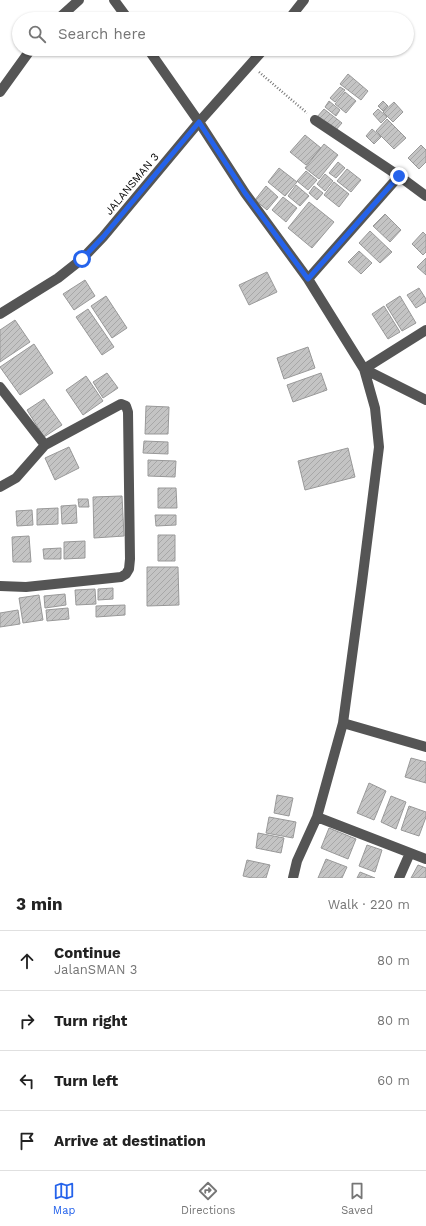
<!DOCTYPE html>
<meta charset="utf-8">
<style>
body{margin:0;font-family:"Work Sans",sans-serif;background:#f6f6f6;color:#222}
.stop{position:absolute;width:12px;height:12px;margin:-9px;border:3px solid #2563eb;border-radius:50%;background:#fff}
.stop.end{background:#2563eb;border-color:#fff;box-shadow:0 1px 4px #0008}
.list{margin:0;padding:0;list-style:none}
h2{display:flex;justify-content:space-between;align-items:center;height:52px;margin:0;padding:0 16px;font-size:17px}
h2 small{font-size:13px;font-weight:400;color:#767676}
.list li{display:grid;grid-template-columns:26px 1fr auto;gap:12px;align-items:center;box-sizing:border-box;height:60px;padding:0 16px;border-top:1px solid #e0e0e0}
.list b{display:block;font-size:15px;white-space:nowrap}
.list p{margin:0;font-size:13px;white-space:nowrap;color:#767676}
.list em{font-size:13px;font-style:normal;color:#767676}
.icon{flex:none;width:22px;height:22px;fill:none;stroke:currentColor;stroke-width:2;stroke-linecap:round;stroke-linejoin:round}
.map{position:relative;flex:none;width:426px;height:878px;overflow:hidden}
.search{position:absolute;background:#fff;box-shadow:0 1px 3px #0004;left:12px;right:12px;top:12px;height:44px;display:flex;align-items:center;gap:10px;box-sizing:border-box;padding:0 14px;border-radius:22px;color:#767676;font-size:15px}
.sheet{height:292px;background:#fff}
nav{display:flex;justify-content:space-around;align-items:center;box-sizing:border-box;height:56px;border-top:1px solid #e0e0e0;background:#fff;font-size:11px;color:#767676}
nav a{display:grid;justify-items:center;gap:2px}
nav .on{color:#2563eb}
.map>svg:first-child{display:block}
.building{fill:url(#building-hatch);stroke:#999}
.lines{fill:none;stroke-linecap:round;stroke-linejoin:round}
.path{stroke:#777;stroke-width:2.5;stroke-dasharray:1 2;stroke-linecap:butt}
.minor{stroke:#555;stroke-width:10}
.route{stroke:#2563eb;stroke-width:5}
.labels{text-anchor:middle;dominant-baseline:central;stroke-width:3;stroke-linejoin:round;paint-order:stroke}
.street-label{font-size:11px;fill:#000;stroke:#fff}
</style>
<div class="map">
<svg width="426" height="878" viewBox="0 0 426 878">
<defs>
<pattern id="building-hatch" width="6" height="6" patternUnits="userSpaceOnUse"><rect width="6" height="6" fill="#c4c4c4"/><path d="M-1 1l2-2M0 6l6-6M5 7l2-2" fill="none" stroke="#a7a7a7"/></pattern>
</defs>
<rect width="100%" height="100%" fill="#fff"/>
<!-- building -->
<path class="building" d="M348,74l20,17 -7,9 -21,-16z
M340,87l5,3 -10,12 -5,-4z
M345,92l11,9 -10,12 -11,-9z
M329,101l11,9 -4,6 -11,-9z
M383,101l5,5 -5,5 -5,-5z
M394,102l9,10 -10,10 -10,-10z
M324,109l18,14 -7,8 -18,-14z
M378,109l9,8 -6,6 -8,-9z
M387,119l19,19 -12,11 -18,-18z
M372,129l9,8 -7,7 -8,-8z
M305,135l16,13 -15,17 -16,-13z
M324,144l14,11 -19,24 -14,-11z
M421,145l5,5v12l-7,7 -11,-11z
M338,162l7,6 -9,10 -7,-5z
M279,168l18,14 -12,14 -17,-14z
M347,169l14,11 -10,12 -14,-11z
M306,171l11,9 -9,10 -11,-9z
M325,174l8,7 -8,10 -8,-7z
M334,182l15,12 -10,13 -15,-12z
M296,185l13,11 -9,10 -12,-10z
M266,186l12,11 -11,13 -12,-10z
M314,186l9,7 -6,7 -8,-7z
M283,197l14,11 -11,14 -14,-12z
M309,202l25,20 -22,26 -24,-20z
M385,214l16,16 -11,12 -17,-16z
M370,231l22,21 -12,11 -21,-20z
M423,232l3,3v17l-3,3 -11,-11z
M359,251l13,12 -11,11 -13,-12z
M426,258v17l-9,-8z
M267,272l10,20 -28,13 -10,-20z
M85,280l10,16 -21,14 -11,-16z
M419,288l7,11v3l-10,6 -9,-13z
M106,296l21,32 -15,10 -21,-32z
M400,296l16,27 -14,8 -16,-26z
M384,306l16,26 -12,7 -16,-25z
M88,309l26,38 -12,8 -26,-38z
M15,320l15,22 -30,20v-32z
M34,344l19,29 -33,22 -20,-28z
M308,347l7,21 -31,11 -7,-21z
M107,373l11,15 -15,10 -10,-16z
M321,373l6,17 -34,12 -6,-17z
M86,376l17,25 -20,14 -17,-25z
M44,399l18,26 -18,12 -17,-27z
M146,406l23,1 -1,27h-23z
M144,441l24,1v12l-25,-1z
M69,447l10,21 -24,12 -10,-22z
M348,448l7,29 -50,13 -7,-29z
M148,460l28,1 -1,16 -27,-1z
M158,488h18l1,20h-19z
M122,496l2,40 -30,2 -1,-41z
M78,499h10l1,8h-10z
M76,505l1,18 -15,1 -1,-18z
M58,508v16l-21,1v-16z
M32,510l1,15 -16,1 -1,-15z
M155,515h21v10l-20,1z
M158,535h17v26h-17z
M29,536l2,26h-18l-1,-25z
M85,541v17l-21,1v-17z
M61,548v11h-17l-1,-10z
M147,567h31l1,38 -32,1z
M113,588v11l-15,1v-11z
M95,589l1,15 -20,1 -1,-15z
M65,594l1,11 -21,3 -1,-12z
M39,595l4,25 -20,3 -4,-25z
M125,605v10l-29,2v-11z
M68,608l1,11 -22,2 -1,-11z
M18,610l2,14 -20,3v-14z
M411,758l15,4v21l-21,-6z
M369,783l17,8 -12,29 -17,-7z
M277,795l16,3 -4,18 -15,-3z
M391,796l15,6 -10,27 -15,-7z
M409,806l17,6v5l-7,19 -18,-6z
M269,817l27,5 -3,16 -27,-5z
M329,828l27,11 -8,20 -27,-11z
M258,833l26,5 -3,15 -25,-5z
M367,845l15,5 -7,22 -16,-6z
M326,859l21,8 -5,11h-24z
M247,860l23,5 -4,13h-14l-9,-2z
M418,865l8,3v10h-15z
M360,872l15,6h-18z"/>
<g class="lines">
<!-- path -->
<path class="path" d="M259,72l48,41"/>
<!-- minor -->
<path class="minor" d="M114,0l14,19
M58,19l21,-19
M289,19l15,-19
M148,49l51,73 46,71 63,86 56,90 11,39 4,39 -17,135 -19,141 -26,94 -20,44 -4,17
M0,92l31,-43
M315,120l84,56 27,20
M308,279l91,-103
M0,314l58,-36 24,-19 21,-22 96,-115 65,-73
M364,369l62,-39
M364,369l62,31
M0,387l45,58
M0,487l16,-9 29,-33 76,-41 5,2 2,6 2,147 -1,10 -3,5 -5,3 -95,10 -26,-1
M343,723l83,24
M317,817l109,42
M399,878l11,-25"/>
</g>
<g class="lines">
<!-- route -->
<path class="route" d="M82,259l21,-22 96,-115 46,71 63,86 91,-103"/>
</g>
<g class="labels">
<!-- street labels -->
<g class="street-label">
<text transform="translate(132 184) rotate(-50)">JALANSMAN 3</text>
</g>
</g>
</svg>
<div class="stop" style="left:82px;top:259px"></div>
<div class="stop end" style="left:399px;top:176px"></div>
<div class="search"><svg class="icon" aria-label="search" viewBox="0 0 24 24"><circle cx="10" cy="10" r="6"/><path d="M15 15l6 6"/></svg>Search here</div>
</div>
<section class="sheet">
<h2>3 min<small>Walk · 220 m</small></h2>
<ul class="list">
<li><svg class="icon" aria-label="ahead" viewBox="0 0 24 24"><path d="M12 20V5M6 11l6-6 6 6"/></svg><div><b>Continue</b><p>JalanSMAN 3</p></div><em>80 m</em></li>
<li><svg class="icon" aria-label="right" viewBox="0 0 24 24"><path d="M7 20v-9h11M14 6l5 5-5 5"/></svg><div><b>Turn right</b></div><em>80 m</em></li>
<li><svg class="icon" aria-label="left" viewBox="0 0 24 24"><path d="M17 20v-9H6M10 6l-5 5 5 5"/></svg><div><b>Turn left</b></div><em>60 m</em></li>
<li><svg class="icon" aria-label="arrive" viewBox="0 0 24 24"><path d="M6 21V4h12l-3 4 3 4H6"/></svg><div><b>Arrive at destination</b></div></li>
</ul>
</section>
<nav>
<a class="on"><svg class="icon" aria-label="map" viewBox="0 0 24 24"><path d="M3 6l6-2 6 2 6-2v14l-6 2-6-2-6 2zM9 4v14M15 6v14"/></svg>Map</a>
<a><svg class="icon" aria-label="directions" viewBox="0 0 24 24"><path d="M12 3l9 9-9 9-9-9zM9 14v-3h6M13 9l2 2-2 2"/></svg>Directions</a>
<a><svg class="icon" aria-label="saved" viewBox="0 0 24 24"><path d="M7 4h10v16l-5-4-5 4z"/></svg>Saved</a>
</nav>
